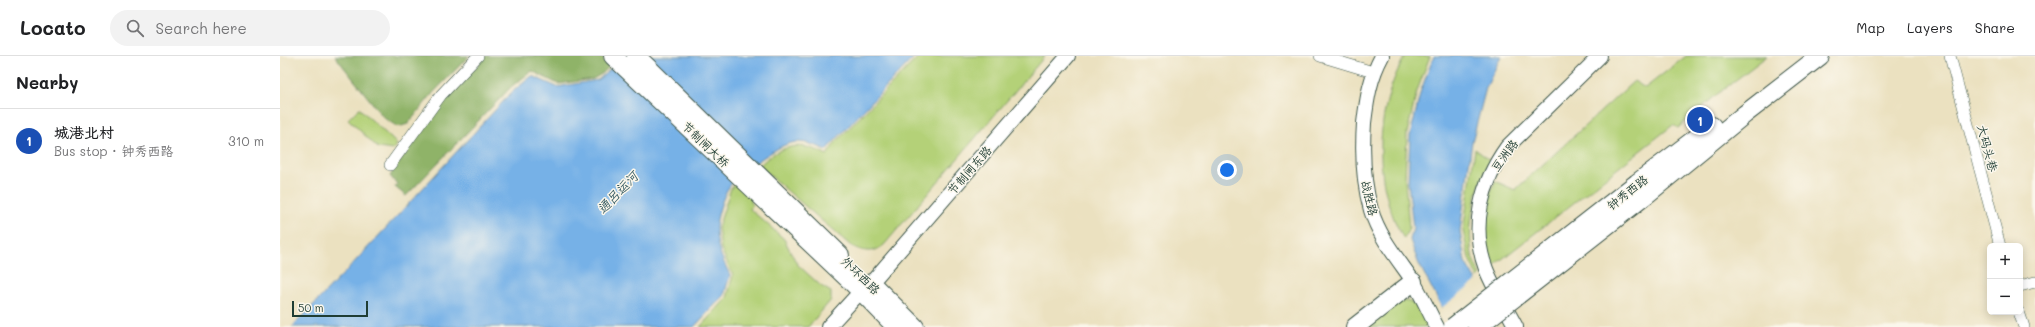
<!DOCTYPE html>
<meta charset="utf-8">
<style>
body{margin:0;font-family:Mali,"LXGW WenKai TC",sans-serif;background:#f2f2f2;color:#202124}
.controls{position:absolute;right:12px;bottom:12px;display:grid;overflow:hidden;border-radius:6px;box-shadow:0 2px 10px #0003}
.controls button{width:36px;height:36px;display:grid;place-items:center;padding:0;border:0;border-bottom:1px solid #e0e0e0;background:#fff;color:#202124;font:20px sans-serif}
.scale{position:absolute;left:12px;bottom:10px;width:76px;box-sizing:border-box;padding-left:4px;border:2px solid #1f3d34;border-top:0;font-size:11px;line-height:14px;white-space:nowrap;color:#1f3d34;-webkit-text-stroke:3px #fbf7ec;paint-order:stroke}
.you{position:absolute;left:947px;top:114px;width:14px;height:14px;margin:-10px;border:3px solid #fff;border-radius:50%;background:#1a73e8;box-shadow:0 0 0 6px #1a73e833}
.badge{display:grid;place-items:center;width:26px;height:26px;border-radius:50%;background:#0f766e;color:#fff;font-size:13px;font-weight:700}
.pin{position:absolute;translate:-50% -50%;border:2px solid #fff;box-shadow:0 1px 4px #0006}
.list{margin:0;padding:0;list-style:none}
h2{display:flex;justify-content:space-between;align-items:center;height:52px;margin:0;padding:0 16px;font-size:17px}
h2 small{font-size:13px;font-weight:400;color:#757577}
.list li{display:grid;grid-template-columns:26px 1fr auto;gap:12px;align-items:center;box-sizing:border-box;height:64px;padding:0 16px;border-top:1px solid #e0e0e0}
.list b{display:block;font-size:15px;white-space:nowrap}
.list p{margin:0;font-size:13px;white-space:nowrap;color:#757577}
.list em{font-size:13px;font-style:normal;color:#757577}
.icon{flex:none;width:22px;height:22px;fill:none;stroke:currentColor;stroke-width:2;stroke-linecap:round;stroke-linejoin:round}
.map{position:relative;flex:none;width:1755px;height:271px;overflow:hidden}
header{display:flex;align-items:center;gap:24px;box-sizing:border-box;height:56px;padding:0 20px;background:#fff;border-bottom:1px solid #e0e0e0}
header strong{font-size:19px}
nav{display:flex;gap:22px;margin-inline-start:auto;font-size:14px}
.search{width:280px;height:36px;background:#f2f2f2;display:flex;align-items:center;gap:10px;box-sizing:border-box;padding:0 14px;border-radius:22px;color:#757577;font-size:15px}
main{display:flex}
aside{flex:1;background:#fff}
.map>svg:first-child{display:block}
.green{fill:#b4d178;stroke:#6a8756}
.forest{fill:#8fb368;stroke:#57784e}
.water{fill:#76b1e7;stroke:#4a778e}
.pier{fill:#ebe1c0}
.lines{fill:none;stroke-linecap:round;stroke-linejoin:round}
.minor-casing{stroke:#3e5649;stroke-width:12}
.tertiary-casing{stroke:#3e5649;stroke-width:16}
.primary-casing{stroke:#3e5649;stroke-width:20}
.minor{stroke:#fff;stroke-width:11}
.tertiary{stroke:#fff;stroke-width:14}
.primary{stroke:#fff;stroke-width:18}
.primary-bridge-casing{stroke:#3e5649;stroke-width:20;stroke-linecap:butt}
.primary-bridge{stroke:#fff;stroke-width:18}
.labels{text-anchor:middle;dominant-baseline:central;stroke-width:3;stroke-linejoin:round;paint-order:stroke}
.street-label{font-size:12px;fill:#1f3d34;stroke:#fbf7ec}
.water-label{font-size:13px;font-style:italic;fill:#355a61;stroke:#fbf7ec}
</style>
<header>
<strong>Locato</strong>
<div class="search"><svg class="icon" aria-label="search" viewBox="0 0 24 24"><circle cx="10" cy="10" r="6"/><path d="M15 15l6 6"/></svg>Search here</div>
<nav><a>Map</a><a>Layers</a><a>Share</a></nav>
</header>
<main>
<aside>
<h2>Nearby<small></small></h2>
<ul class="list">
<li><span class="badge" style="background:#1a4fb4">1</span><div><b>城港北村</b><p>Bus stop · 钟秀西路</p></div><em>310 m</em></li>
</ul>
</aside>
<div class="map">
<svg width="1755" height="271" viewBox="0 0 1755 271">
<rect width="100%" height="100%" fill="#fbf7ec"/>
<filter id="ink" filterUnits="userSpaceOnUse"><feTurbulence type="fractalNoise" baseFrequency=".025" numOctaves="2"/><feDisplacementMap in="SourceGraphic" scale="8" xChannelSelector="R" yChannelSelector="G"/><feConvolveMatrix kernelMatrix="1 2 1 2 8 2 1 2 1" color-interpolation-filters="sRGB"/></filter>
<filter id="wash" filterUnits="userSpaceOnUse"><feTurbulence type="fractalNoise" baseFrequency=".012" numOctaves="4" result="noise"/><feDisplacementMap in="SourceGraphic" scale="16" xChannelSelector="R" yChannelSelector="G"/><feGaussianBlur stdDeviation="0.9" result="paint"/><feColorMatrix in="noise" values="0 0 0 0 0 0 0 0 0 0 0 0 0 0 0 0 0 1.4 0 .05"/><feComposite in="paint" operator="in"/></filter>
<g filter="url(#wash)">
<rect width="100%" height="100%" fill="#ebe1c0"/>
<!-- green -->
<path class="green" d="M639,0h126l-161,189c-12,9 -21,7 -34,0l-91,-79c21,-21 41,-26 68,-11l8,-12z
M1125,0h25l-13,35 -10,42 -2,47 4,48 -5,11c-32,-54 -30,-128 1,-183z
M1406,0h81l-52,40 -37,32 -5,-3 -181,142 -8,-29 4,-39 7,-18 20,9 119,-109 11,7z
M79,52l36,34 2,3 -4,5 -15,-2 -30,-29z
M1195,93l16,12c-16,26 -24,63 -19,94 1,7 6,14 9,20l-3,3 -9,-19 -6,-28z
M455,128l18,14 -3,4 3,2 -3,5 34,30 13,25 24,22 10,6v8l-23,27h-108l27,-29 6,-23 -12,-26 -3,-21 13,-40z
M1125,245c15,1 20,15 27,26h-67l33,-25z"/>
<!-- forest -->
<path class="forest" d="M55,0h134l-36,37 -25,31 -10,3 -14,-9z
M206,0h114l10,10 -7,7 -10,6 -35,5 -26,-13 -20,15 -106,110 -11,-9 2,-3 -7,-8 44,-66z"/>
<!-- water -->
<path class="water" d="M345,0h290l-89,94c-10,-5 -24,-10 -35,-7 -15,3 -54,32 -62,44 -6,8 -13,32 -13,41 0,18 6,31 14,47l-6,20 -30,32h-402l56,-58 163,-176 21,-17 25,11 41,-7z
M1154,0h67l-15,32 -14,54 -12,89 5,31 38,65h-51l-34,-65 -8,-22 3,-12 -5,-46 2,-46 11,-46z"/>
<!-- pier -->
<path class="pier" d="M1198,224l27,47h-55l-10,-18z"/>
</g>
<g filter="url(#ink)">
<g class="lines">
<!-- minor casing -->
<g class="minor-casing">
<path id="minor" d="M1040,0l53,16
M1670,0l50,190
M110,109l51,-70 37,-39
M1740,230l15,-4
M1739,256l5,15"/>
</g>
<!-- tertiary casing -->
<g class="tertiary-casing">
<path id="tertiary" d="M1102,0c-12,22 -15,42 -18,67 -2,29 -1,59 7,87 8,27 27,49 42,71 9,15 16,31 24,46
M591,227l197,-227
M548,271l33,-36
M1236,271c-10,-19 -22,-38 -30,-58 -16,-42 -5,-86 21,-122l93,-91"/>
</g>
<!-- primary casing -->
<g class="primary-casing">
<path id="primary" d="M333,0l248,235 35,36
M356,0l204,199
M1357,127l75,-57
M1366,139l99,-81 75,-58
M591,227l44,44
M1075,271l58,-45"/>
</g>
<!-- minor -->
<use href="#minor" class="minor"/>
<!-- tertiary -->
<use href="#tertiary" class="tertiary"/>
<!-- primary -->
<use href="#primary" class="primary"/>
<!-- primary-bridge casing -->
<g class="primary-bridge-casing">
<path id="primary-bridge" d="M1173,271l184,-144
M1197,271l169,-132"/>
</g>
<!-- primary-bridge -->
<use href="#primary-bridge" class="primary-bridge"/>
</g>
</g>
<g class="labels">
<!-- street labels -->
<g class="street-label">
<text transform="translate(426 88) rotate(44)">节制闸大桥</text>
<text transform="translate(1708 92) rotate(75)">大码头巷</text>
<text transform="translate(1224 99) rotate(-53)">豆洲路</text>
<text transform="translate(689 114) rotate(-49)">节制闸东路</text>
<text transform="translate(1347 136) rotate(-38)">钟秀西路</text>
<text transform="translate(1090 142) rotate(76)">战胜路</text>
<text transform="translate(581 219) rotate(44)">外环西路</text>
</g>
<!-- water labels -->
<g class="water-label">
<text transform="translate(337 136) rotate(-46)">通吕运河</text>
</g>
</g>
</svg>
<div class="controls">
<button>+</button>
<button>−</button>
</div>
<div class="scale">50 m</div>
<div class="you"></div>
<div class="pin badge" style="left:1420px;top:64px;background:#1a4fb4">1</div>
</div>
</main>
